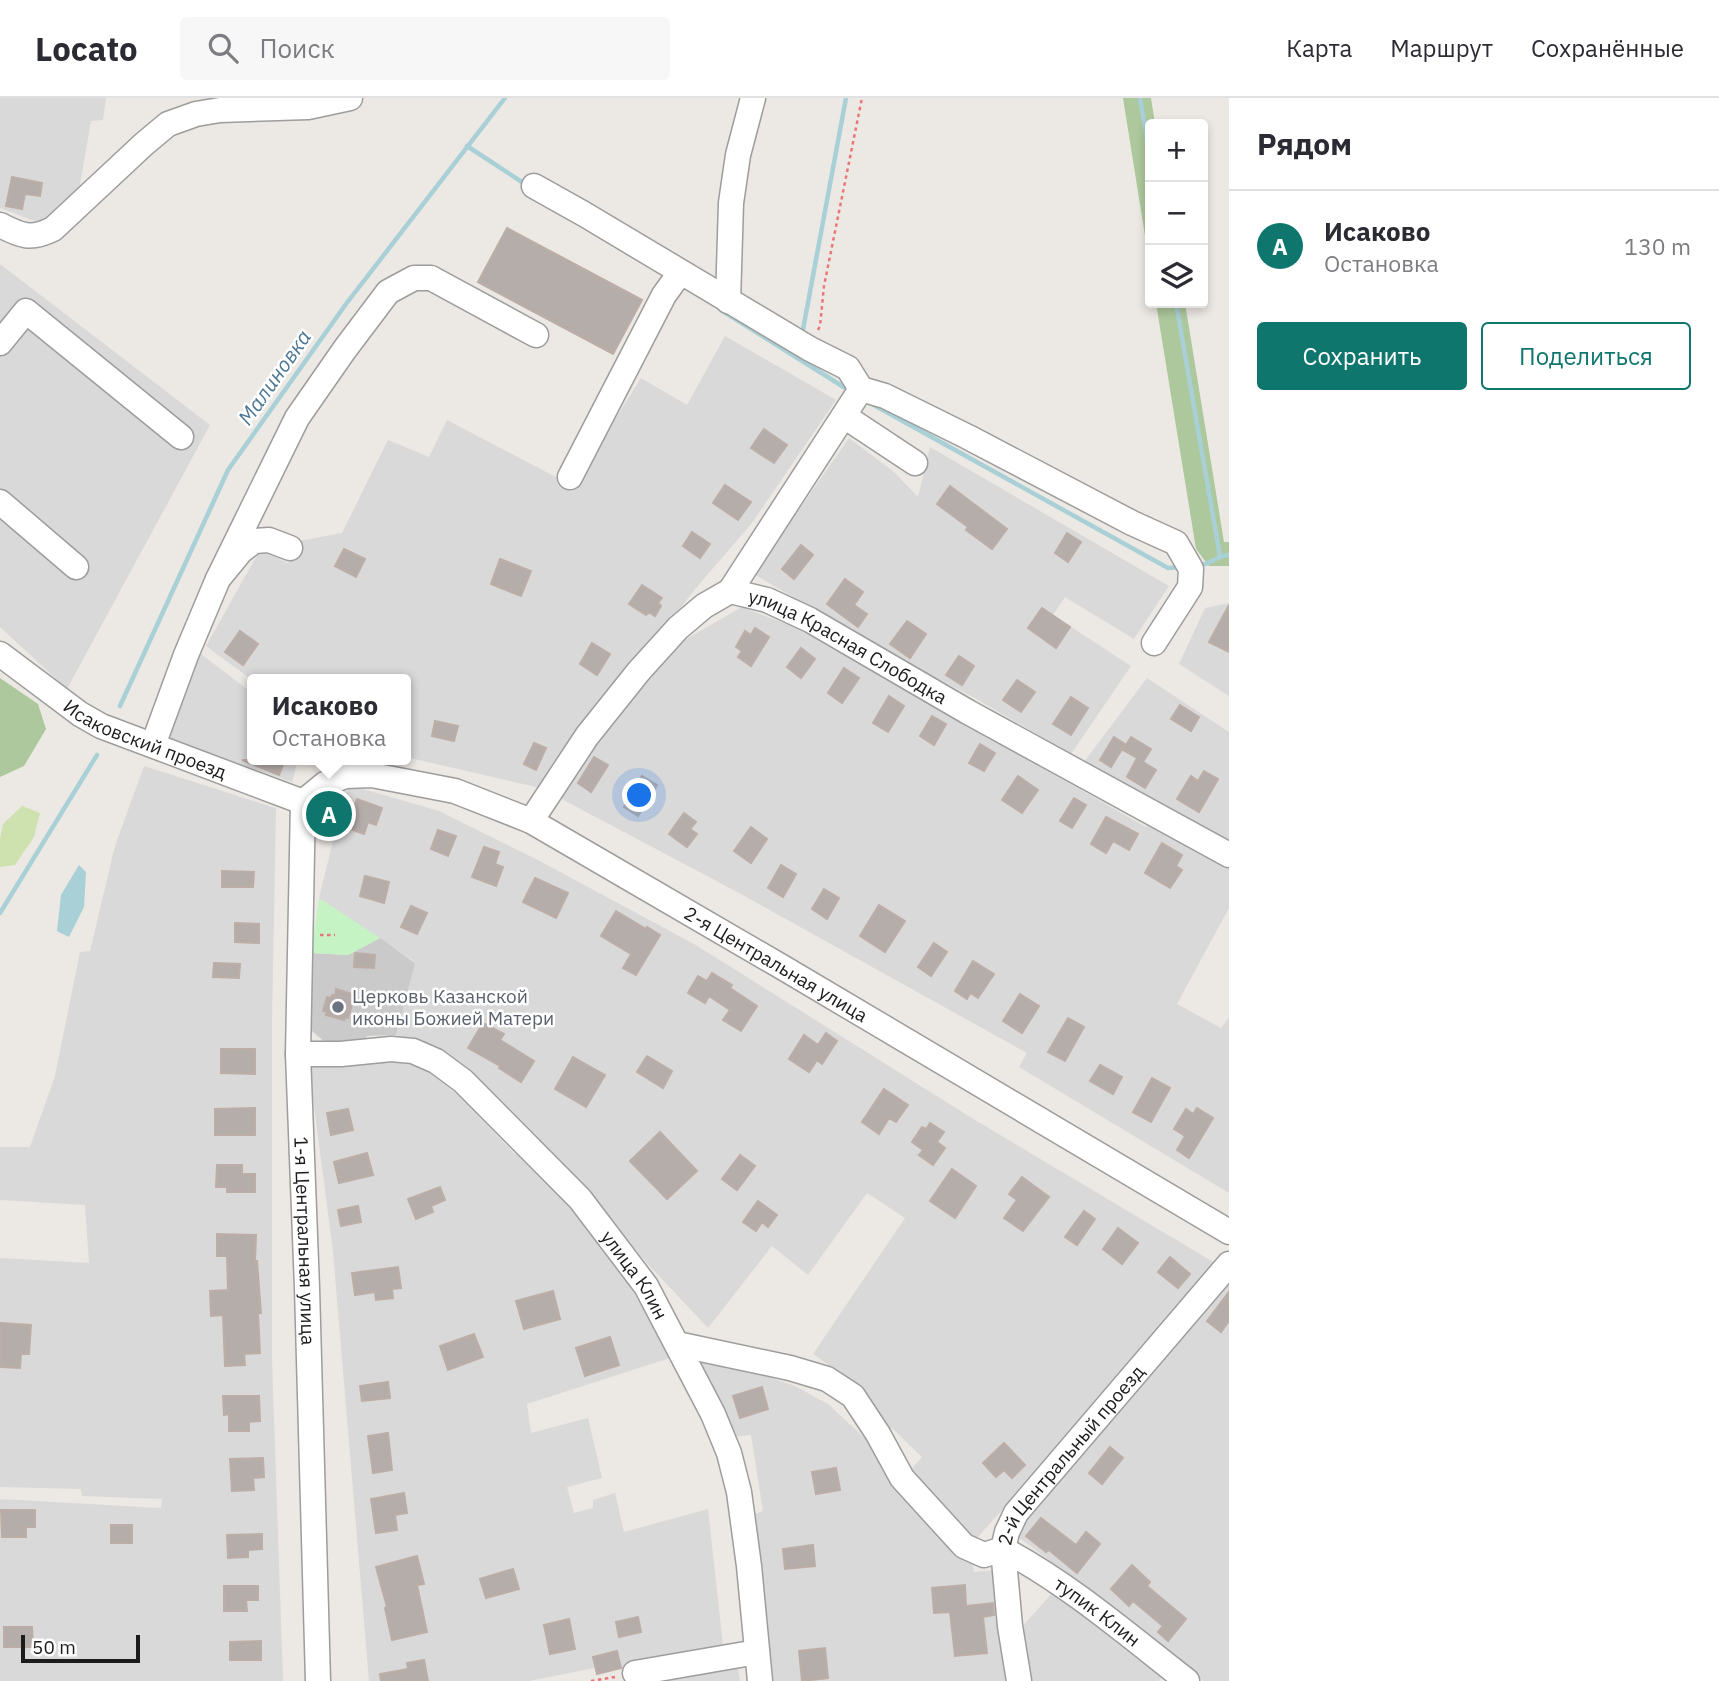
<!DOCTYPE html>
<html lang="ru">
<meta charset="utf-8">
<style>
body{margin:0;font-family:"IBM Plex Sans",sans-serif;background:#f7f7f7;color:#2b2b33}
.controls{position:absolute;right:21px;top:21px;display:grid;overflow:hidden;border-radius:7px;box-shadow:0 4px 10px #0003}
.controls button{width:63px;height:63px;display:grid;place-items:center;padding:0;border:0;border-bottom:2px solid #e1e1e2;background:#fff;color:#2b2b33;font:35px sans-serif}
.scale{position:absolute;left:21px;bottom:18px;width:119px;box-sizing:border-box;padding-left:7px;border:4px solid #1c1c1c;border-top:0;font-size:19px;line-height:24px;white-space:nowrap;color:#1c1c1c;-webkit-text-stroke:5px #fff;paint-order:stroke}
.you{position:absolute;left:640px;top:698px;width:24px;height:24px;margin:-18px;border:5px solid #fff;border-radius:50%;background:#1a73e8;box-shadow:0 0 0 10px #1a73e833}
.badge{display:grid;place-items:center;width:46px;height:46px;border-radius:50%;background:#0f766e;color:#fff;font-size:23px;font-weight:700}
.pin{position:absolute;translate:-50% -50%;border:4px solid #fff;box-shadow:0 2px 7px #0006}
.popup{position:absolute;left:247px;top:576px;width:164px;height:91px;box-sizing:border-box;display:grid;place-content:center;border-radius:7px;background:#fff;filter:drop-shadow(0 2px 5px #0005);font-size:23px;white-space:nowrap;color:#7c7c81}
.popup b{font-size:26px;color:#2b2b33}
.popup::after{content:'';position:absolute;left:50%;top:100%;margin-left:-14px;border:14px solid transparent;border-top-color:#fff}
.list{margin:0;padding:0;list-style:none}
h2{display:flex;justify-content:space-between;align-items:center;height:91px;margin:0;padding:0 28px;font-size:30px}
h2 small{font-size:23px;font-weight:400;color:#7c7c81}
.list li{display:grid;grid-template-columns:46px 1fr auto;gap:21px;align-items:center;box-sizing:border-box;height:112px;padding:0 28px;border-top:2px solid #e1e1e2}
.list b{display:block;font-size:26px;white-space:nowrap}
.list p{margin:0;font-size:23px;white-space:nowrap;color:#7c7c81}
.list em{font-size:23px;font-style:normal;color:#7c7c81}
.actions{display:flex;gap:14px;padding:21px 28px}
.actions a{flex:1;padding:16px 0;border:2px solid #0f766e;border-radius:7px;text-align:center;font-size:24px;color:#0f766e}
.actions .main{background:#0f766e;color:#fff}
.icon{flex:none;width:38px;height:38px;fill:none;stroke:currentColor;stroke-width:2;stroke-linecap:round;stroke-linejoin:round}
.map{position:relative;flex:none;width:1229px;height:1583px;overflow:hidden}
header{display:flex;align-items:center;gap:42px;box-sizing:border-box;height:98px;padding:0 35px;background:#fff;border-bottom:2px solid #e1e1e2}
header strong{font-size:33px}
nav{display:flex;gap:38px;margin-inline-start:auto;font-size:24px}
.search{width:490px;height:63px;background:#f7f7f7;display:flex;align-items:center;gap:18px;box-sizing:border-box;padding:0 24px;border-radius:7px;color:#7c7c81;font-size:26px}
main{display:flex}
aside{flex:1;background:#fff}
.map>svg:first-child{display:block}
.residential{fill:#dad9d9}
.religious{fill:#cacaca}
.grass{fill:#cde2ae}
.forest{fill:#adc89c}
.park{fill:#c5f3c4}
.water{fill:#a8d0d6}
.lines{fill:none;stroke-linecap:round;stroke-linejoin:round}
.stream{stroke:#a8d0d6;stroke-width:4.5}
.building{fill:#b5ada9;stroke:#bcaea7;stroke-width:2}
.minor-casing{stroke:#9d9d9d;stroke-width:27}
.path{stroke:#ea7677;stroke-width:2.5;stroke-dasharray:3.5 3.5;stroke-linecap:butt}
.minor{stroke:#fff;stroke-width:24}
.worship-dot{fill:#6b7280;stroke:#fff;stroke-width:2.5}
.labels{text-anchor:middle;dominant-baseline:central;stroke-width:5;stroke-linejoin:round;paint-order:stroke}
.street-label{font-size:19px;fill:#1c1c1c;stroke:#fff}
.worship-label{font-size:19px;fill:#5b616d;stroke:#fff;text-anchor:start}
.water-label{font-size:21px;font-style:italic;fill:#4c7893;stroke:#fff}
</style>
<header>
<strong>Locato</strong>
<div class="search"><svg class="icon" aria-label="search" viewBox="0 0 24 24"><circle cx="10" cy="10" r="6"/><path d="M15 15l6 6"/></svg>Поиск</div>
<nav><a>Карта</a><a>Маршрут</a><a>Сохранённые</a></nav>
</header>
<main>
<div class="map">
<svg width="1229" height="1583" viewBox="0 0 1229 1583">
<rect width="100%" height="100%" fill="#ece8e3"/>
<!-- residential -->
<path class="residential" d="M0,0h106l-3,22 -12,1 -13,75 -35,28 -43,-16z
M0,166l210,161 -143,264 -67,-62z
M725,238l111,64 -84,123 -56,65 -156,200 -134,-31v-78l-154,1 -46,-34 54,-96 28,13 11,-22 43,-8 46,-93 41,17 18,-37 126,66 68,-108 46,27z
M849,340l45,34 24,25 12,-50 239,139 -35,53 -69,-42 -12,18 78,51 -60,88 -98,-57 -89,-46 -130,-77z
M1229,505v93l-50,-32 26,-56z
M742,509l52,20 352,200 4,-4 79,44v41l-52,96 44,24 8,-10v175l-210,-126 8,-14 -286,-159 -185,-98 113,-147z
M197,553l55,42v67h46l-6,22 -125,-42 15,-35 -7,-3z
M1147,580l82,54v109h-5l-140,-79z
M144,668l132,42 -4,214v338l11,321h-283v-182l161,9 1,-9 -80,-3 -1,-7 -81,-2v-229l89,5 -4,-58 -85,-5v-53h30l25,-71 25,-124 10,-1 25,-105z
M349,687l90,26 97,48 158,85 281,176 240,143 -118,141 -121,135 -66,-68 12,-14 -30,-29 -8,7 -34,-55 -37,-26 92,-136 -38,-25 -59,82 -36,-29 -64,82 -62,-66 -61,-70 -108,-108 -46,-39 -35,-10 19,-73 -96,-64 13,-53z
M379,958l23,4 29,13 29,24 55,57 8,-1 88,103 62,101 -146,47 4,29 57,-15 14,60 -35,9 7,26 19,-5v-8l22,-7 9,39 84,-23 15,136 -126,29 -2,-6 -66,13h-160l-36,-429 -24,-185z
M1229,1180v403h-26l-115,-92 -74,-55z
M692,1261l43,6 60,21 33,18 41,38 54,73 40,46h9l2,11 21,-2 16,111h-245l-16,-165 13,-5 -12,-76 -20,2z
M1053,1494l108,86 -2,3h-134l-10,-46z
M738,1569l2,14h-79z"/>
<!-- religious -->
<path class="religious" d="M380,840l35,25 -19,72 -29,1 -1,10 -40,-3 -14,-12 -1,-78 37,2z"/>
<!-- grass -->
<path class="grass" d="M22,708l18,7 -6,24 -19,28 -15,2v-28l3,-15z"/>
<!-- forest -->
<path class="forest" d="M1123,0h28l4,26h-5v143z
M1156,205h29l39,239h5v24h-20l-13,-17z
M0,580l38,26 8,25 -22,37 -24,11z"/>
<!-- park -->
<path class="park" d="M319,800l61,40 -32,17 -37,-2z"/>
<!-- water -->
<path class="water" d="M79,767l7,7 -2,35 -15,30 -12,-6 4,-36z"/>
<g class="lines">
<!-- stream -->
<path class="stream" d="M1140,0l10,59
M467,48l58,38
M1176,205l44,253
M721,212l129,81
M802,237l44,-237
M872,306l296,164 14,-1
M1197,468c12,-1 19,-10 32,-11
M120,608l108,-236 118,-166 159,-206
M0,815l97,-158"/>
</g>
<!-- building -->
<path class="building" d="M12,79l30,6 -2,13 -15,-2 -3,15 -16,-3z
M507,130l135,72 -29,54 -135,-72z
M764,331l23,16 -13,18 -23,-15z
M725,387l26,17 -13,18 -25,-17z
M950,388l57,43 -15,20 -26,-19 2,-3 -31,-23z
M692,434l18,12 -10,14 -17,-12z
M1067,435l14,9 -13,20 -13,-9z
M801,447l12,10 -19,24 -12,-10z
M344,451l21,10 -9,18 -21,-11z
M500,461l31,12 -10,25 -30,-12z
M845,481l18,13 -9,13 13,9 -9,13 -31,-23z
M642,487l20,13 -4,5 3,3 -6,10 -6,-4 -3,3 -17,-11z
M1229,507v47l-20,-10z
M1042,510l28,19 -14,21 -28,-20z
M907,523l19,13 -16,24 -20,-14z
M755,530l14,9 -18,29 -13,-9 4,-6 -6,-4 9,-16 6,4z
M240,533l18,13 -15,21 -18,-13z
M592,545l18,11 -13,21 -17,-11z
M801,550l14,11 -14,19 -14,-11z
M959,558l15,10 -12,19 -16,-10z
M844,570l15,10 -17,25 -14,-10z
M1017,582l18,12 -14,20 -18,-12z
M889,598l15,10 -16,26 -15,-9z
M1071,599l17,11 -17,27 -18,-11z
M1180,607l19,12 -8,14 -20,-12z
M932,618l14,8 -12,21 -14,-9z
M435,623l23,5 -4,15 -22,-5z
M1114,639l11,7 -14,23 -11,-7z
M1131,639l20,12 -8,13 13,8 -11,18 -18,-11 10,-19 -14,-8z
M534,645l12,5 -10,22 -12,-6z
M980,646l15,9 -11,18 -15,-8z
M594,659l14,8 -17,27 -13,-9z
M242,662h43l-6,15z
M1204,673l14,8 -19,33 -22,-13 14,-23 7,5z
M642,678l15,9 -19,31 -14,-9z
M1018,678l20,14 -16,23 -20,-13z
M1074,700l12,7 -14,23 -12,-7z
M357,701l25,9 -6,17 -8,-3 -4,12 -17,-6z
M684,715l12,9 -6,7 7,5 -10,13 -18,-13z
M1106,719l32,17 -9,16 -16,-9 -7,12 -15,-9z
M751,729l16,12 -16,24 -17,-12z
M438,732l18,6 -8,20 -17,-7z
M1162,745l20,12 -6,11 6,4 -12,18 -25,-15z
M484,749l15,5 -4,12 8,3 -7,19 -24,-9z
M781,767l15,9 -13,23 -15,-9z
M222,773l32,1 -1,15h-31z
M365,778l24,6 -5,21 -24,-7z
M535,780l33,15 -12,25 -33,-16z
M824,791l15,9 -12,21 -15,-10z
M879,807l26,16 -20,31 -25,-16z
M411,808l16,7 -10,21 -16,-7z
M616,813l30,18 1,-2 13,8 -24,40 -13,-7 8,-14 -30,-18z
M235,825l24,1v19l-24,-1z
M934,845l13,9 -16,24 -13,-9z
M355,855l20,2 -1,13 -20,-1z
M973,863l21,13 -16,24 -8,-5 -3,6 -12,-8z
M214,865l26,1 -1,14 -26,-1z
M712,875l20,12 -2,3 27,18 -16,25 -18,-11 7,-10 -21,-14 -4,7 -17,-10 10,-17 9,5z
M336,891l19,6 -7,23 -3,-1 -1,3 -18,-5 1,-3 -4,-1 4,-14 4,1 1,-3 3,1z
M1020,896l19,12 -17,27 -19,-12z
M1068,920l16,9 -19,34 -17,-9z
M483,925l21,11 -4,6 34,21 -13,21 -22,-14 1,-2 -32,-18z
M826,935l11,8 -15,23 -5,-4 -8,12 -20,-13 15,-24 14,10z
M221,951h34v25l-34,-1z
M647,958l25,15 -9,17 -26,-16z
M573,959l32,18 -19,32 -31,-18z
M1100,967l22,12 -9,17 -23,-13z
M1152,980l18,10 -19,34 -18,-10z
M884,991l24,16 -12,17 -7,-4 -10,16 -17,-12z
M255,1010v27h-40v-26z
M1197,1010l16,10 -24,40 -12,-8 8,-14 -11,-7 12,-20 7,5z
M348,1011l5,21 -22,5 -4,-22z
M930,1025l14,9 -7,10 8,6 -12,17 -14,-10 4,-5 -11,-8 10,-15 4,2z
M660,1034l37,39 -30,28 -37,-38z
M367,1055l6,22 -34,8 -5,-21z
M740,1057l15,11 -18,24 -15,-11z
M217,1067h25v9h13v18h-28v-5h-11z
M952,1071l24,17 -21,32 -25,-17z
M1022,1079l27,20 -26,34 -19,-13 13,-18 -8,-6z
M440,1089l5,13 -14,6 2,6 -17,7 -8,-20z
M758,1103l19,14 -9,12 -6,-5 -6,9 -13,-9z
M358,1108l3,16 -20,4 -3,-16z
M1084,1113l11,8 -18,26 -12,-8z
M1118,1130l20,15 -16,21 -19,-15z
M217,1136l39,1 -1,26h2l4,52h-3l2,40 -16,1 1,11 -20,1 -2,-51 -12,1 -1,-25 18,-1 -1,-34h-10z
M1170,1159l20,17 -12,14 -20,-16z
M398,1169l3,21 -9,1 1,9 -17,2 -1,-8 -20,3 -3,-22z
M553,1193l7,28 -36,10 -8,-28z
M1229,1194v29l-8,11 -14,-11z
M0,1225l31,2 -2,29h-8l-1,14 -20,-1z
M474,1236l9,23 -35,13 -8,-24z
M610,1239l9,28 -34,11 -9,-28z
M388,1284l2,16 -28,3 -2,-15z
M762,1289l6,22 -28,9 -7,-22z
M223,1298h36l1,25 -11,1v9h-20v-17l-5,1z
M388,1335l4,37 -19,3 -5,-37z
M1004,1345l21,22 -13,13 -8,-8 -8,7 -13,-14z
M1110,1349l13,11 -21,26 -13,-11z
M263,1360l1,19 -11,1 1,12 -22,1 -2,-32z
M836,1370l4,22 -24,4 -4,-22z
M404,1395l3,20 -12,2 2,15 -21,3 -5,-34z
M1,1412h34v17h-9v10h-24z
M1041,1420l35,27 10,-13 14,12 -23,29 -28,-23 -3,2 -20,-16z
M111,1427h21v18h-21z
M262,1436v15l-14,1v7l-20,1 -1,-23z
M813,1447l2,21 -30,3 -2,-20z
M417,1458l7,28 -7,1 10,47 -35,8 -7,-32 2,-1 -11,-40z
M1132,1467l18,17 -3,4 39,33 -18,22 -10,-9 5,-6 -30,-25 -4,5 -18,-17z
M513,1471l6,20 -33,9 -6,-19z
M965,1487l1,21 27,-3 1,12 -11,2 4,36 -32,3 -5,-44 -16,1 -2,-25z
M224,1488h34v14h-12l1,11h-23z
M638,1519l3,15 -22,5 -3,-15z
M569,1521l6,30 -25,5 -6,-29z
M4,1529h28l1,20h-29z
M261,1543v19h-31v-18z
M825,1550l3,30 -26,3 -3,-30z
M617,1553l4,17 -24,6 -4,-17z
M424,1562l4,21h-47l-1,-7 28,-5 -1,-6z"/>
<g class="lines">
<!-- minor casing -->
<g class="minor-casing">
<g id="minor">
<path d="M534,88l50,28 226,135 38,19 13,21"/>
<path d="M0,127c21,11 31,15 53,4l91,-85 24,-20 28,-10 24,-4 88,-3 42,-9"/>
<path d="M728,203l3,-98 7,-48 15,-57"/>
<path d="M0,245l26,-32 155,126"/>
<path d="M844,318l71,47"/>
<path d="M570,379l94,-182 16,-22"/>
<path d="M0,404l76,65"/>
<path d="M218,481l79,-161 48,-69 43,-57 26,-14h17l105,57"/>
<path d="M730,493l131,-202 24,7 83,41 164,86 44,20 15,26 -1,18 -36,56"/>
<path id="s1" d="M0,556l80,60 21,12 202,76"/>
<path d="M153,647l33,-90 32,-76 23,-28 13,-10 15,-1 21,8"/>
<path id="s2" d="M303,704l22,-18 20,-8 27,-1 83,16 76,30 251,146 447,265"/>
<path id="s3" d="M303,704l-5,252 9,234 11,393"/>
<path id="s4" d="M531,723l56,-85 52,-65 39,-43 26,-22 26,-15 37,9 43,20 158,92 261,143"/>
<path id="s5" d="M298,956h43l50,-5 22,2 23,10 27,20 117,118 66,87 67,128 16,39 10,39 10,74 11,115"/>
<path id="s6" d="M677,1246l113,24 37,11 26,17 25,38 24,44 62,68 20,9 19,-6c66,35 125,86 184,132"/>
<path d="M635,1575l122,-21"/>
<path id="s7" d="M1019,1583l-9,-55 -7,-77 4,-17 9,-19 213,-249"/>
</g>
</g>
<!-- path -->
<path class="path" d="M818,232l2,-4 4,-40 38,-188
M320,837h15
M591,1583l24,-4"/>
<!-- minor -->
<use href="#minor" class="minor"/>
</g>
<!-- markers -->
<circle class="worship-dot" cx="338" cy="909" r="7"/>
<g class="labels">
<!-- street labels -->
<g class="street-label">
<text stroke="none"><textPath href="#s4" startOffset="438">улица Красная Слободка</textPath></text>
<text stroke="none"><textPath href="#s1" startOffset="170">Исаковский проезд</textPath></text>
<text stroke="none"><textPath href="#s2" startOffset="527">2-я Центральная улица</textPath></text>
<text stroke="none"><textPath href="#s3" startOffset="439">1-я Центральная улица</textPath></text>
<text stroke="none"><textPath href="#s5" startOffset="434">улица Клин</textPath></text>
<text stroke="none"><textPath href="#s7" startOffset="250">2-й Центральный проезд</textPath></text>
<text stroke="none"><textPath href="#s6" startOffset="528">тупик Клин</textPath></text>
</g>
<!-- worship labels -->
<g class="worship-label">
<text x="352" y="898">Церковь Казанской<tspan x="352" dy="22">иконы Божией Матери</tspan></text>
</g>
<!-- water labels -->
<g class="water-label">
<text transform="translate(274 279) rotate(-55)">Малиновка</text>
</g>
</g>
</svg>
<div class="controls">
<button>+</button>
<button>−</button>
<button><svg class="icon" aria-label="layers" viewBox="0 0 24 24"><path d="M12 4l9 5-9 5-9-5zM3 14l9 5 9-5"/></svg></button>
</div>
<div class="scale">50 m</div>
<div class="you"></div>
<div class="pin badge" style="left:329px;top:716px">A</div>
<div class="popup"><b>Исаково</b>Остановка</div>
</div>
<aside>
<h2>Рядом<small></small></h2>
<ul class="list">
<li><span class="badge">A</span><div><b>Исаково</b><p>Остановка</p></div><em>130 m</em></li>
</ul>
<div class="actions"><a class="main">Сохранить</a><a>Поделиться</a></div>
</aside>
</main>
